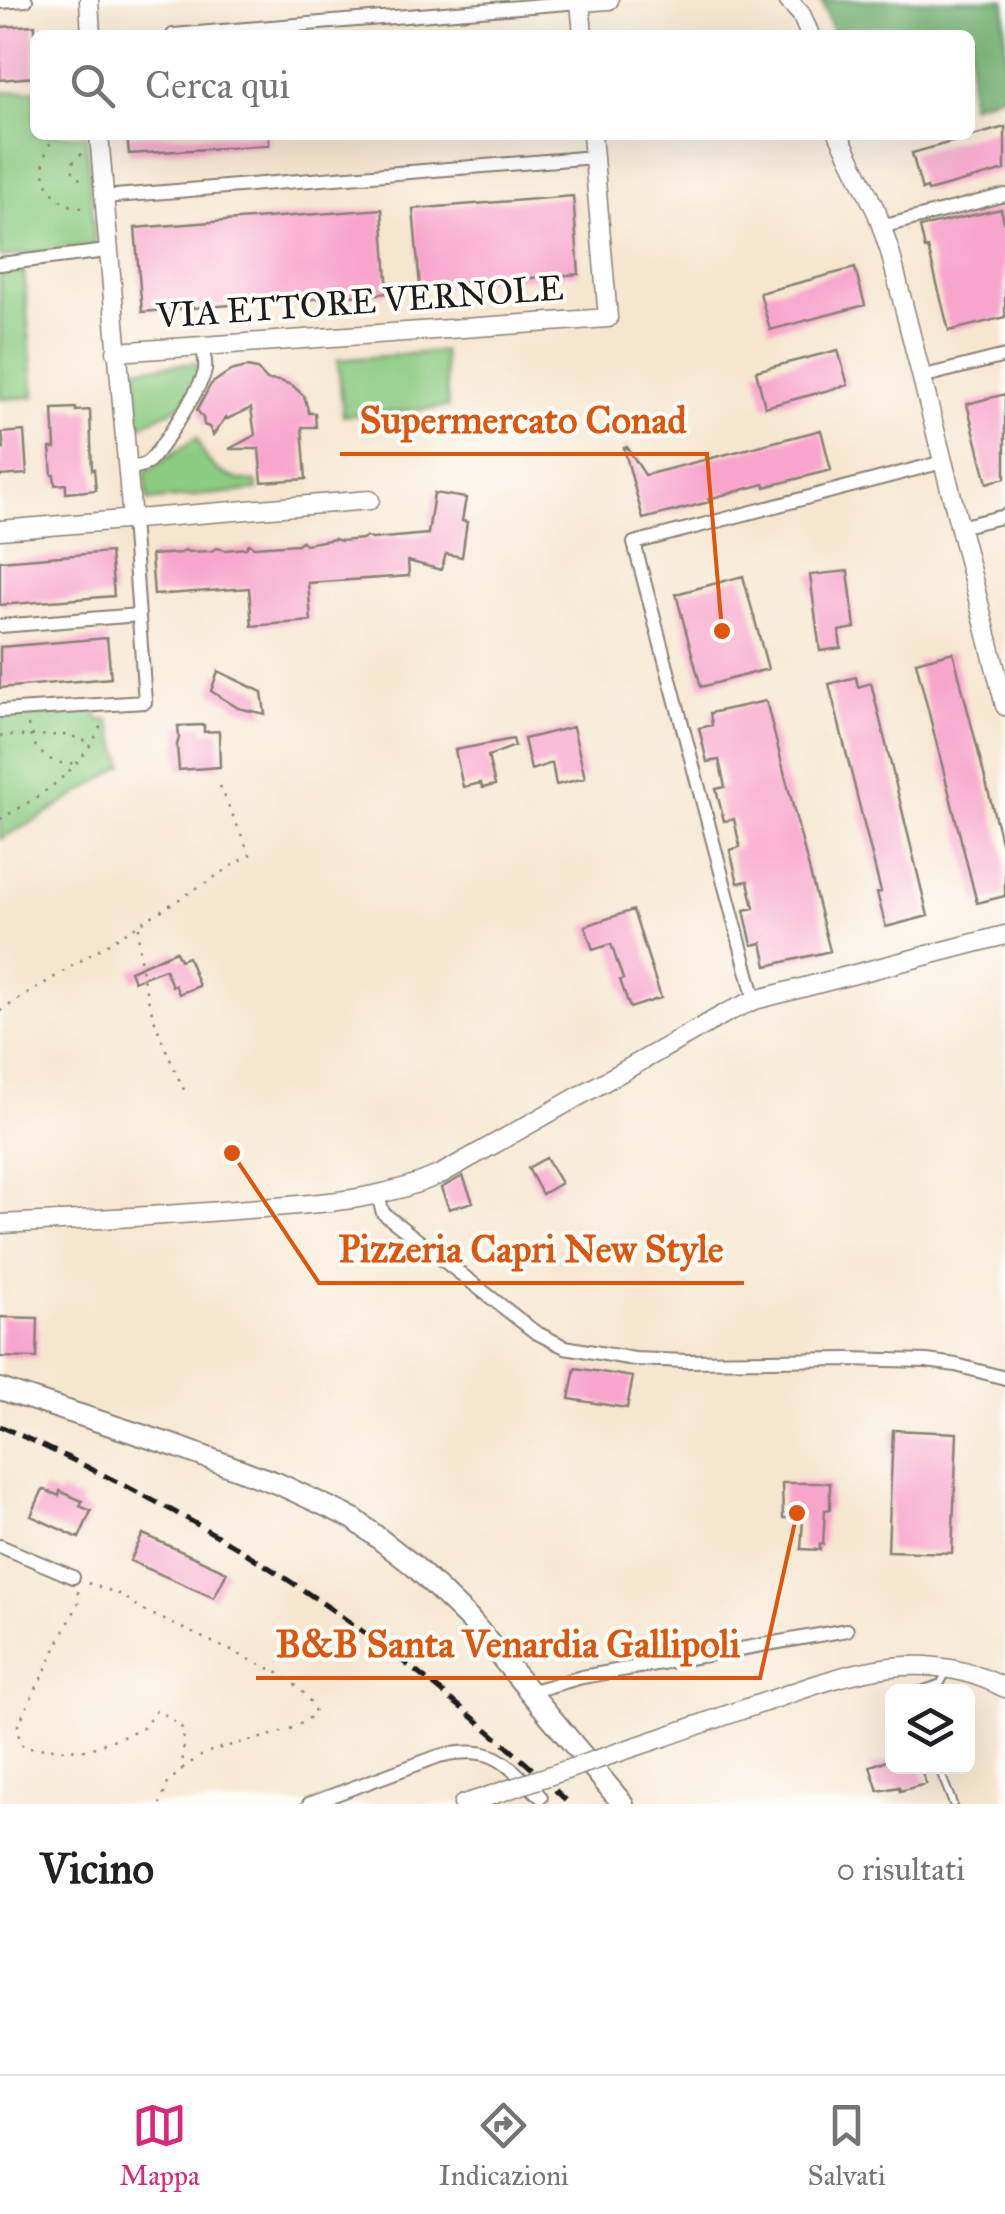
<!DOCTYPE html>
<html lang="it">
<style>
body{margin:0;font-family:"IM FELL Great Primer",serif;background:#f6f6f6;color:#202124}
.controls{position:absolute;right:30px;bottom:30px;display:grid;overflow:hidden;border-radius:15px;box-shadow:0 10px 40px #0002}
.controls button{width:90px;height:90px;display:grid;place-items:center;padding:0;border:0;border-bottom:2px solid #e0e0e0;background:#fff;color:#202124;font:50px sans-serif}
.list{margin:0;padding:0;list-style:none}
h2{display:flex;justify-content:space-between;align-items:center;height:130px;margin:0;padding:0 40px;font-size:42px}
h2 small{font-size:32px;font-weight:400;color:#757577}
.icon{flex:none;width:55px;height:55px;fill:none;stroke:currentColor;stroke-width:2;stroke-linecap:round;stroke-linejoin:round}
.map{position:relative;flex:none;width:1005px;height:1804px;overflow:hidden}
.search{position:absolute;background:#fff;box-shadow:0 10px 40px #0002;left:30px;right:30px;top:30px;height:110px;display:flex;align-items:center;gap:25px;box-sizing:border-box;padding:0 35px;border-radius:15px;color:#757577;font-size:38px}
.sheet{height:270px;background:#fff}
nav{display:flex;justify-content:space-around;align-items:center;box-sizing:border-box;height:140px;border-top:2px solid #e0e0e0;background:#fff;font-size:28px;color:#757577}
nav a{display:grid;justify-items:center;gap:5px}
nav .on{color:#db2777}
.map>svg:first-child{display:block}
.green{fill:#8ccb82;stroke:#54744f;stroke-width:2.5}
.forest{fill:#71af70;stroke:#466646;stroke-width:2.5}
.building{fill:#f8a5cc}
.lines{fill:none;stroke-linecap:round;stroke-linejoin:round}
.lane-casing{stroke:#898176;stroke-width:10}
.street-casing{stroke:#898176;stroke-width:16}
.secondary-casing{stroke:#898176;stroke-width:21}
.primary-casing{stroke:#898176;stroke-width:24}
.path{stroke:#898176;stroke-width:2.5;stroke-dasharray:2.5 8;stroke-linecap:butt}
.lane{stroke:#fff;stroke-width:6}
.street{stroke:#fff;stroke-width:12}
.secondary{stroke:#fff;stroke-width:18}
.primary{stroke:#fff;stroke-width:20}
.rail{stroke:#1c1c1c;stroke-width:5;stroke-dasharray:15 8;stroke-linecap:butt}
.secondary-bridge-casing{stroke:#898176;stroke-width:21;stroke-linecap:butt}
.secondary-bridge{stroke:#fff;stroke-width:18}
.labels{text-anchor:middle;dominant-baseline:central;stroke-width:8;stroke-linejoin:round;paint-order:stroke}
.street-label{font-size:35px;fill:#1c1c1c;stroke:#fdfcf7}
.leader{fill:none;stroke:#de560d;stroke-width:4}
.callout-dot{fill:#de560d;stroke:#fdfcf7;stroke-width:4}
.callout-label{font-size:38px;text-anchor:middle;font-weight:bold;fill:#de560d;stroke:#fdfcf7;stroke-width:8;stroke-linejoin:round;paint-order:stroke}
</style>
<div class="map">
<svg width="1005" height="1804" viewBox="0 0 1005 1804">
<rect width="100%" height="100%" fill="#fdfcf7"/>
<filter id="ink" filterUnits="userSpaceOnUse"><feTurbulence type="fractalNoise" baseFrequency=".01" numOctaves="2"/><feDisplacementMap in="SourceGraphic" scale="20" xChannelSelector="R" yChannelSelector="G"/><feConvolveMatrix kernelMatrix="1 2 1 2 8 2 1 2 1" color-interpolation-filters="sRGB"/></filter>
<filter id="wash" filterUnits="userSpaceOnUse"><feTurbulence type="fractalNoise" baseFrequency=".0048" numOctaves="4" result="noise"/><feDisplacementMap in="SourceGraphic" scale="40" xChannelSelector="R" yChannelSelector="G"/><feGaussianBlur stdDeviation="2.25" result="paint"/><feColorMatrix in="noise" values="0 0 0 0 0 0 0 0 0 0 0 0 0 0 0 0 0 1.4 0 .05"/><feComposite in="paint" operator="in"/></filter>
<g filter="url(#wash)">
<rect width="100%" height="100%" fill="#f6e6d0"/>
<!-- green -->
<path class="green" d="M35,90v45h51l9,110 -95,12v-164z
M24,271l10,126 -34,2v-125z
M443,351l5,56 -105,9 -5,-56z
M197,363v12l-13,27 -6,5 -38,19 -4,-58z
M197,438c8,29 30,43 59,44l1,8 -109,11 -3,-29z
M94,710l3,2v8h12l15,45 -84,53 -40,21v-122z"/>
<!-- forest -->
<path class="forest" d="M821,0h184v94l-35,11v-70h-136z"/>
<g id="blocks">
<!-- building -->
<path class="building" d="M35,25v52l-35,3v-53z
M1005,127v43l-77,21 -1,-3 -5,2 -10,-37z
M127,135h142v10l-140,9z
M573,196l6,78 -159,13 -7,-78z
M382,209l6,84 -246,19 -7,-84z
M1001,209l4,17v91l-56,14 -21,-83 -3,1 -5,-22z
M855,268l10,37 -95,25 -10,-37z
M838,350l10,35 -83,22 -9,-36z
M247,367l10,2 10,11 13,1 12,4 12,11 5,17h6l1,14h-14l4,52 -44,3 -3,-33h-30l26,-14 -4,-27 -24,11 -1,-2 -13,18 -4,-8 -5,-2 -1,-7 -6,-8 14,-26 19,-13z
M1005,394v84l-18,5 -20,-79z
M76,408v3l14,-1 2,60 2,-1 2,21 -30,3v-9l-11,1 -1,-10h-2l-2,-27h5l-2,-39z
M821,430l10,40 -66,17 -1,-3 -56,15 1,3 -66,17 -19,-71 3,-1 18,28z
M24,431l3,43 -27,2v-26l4,-1 -2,-16z
M434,493l32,5 -4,23 5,1 -5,35 -16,-3 -5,16 -33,-9 1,15 -101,7 3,38 -59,5 -3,-38 -95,7 -3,-40 30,-2 4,-3 3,2 23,-1 6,-3 8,2 21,-2 3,-4 5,3 44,-3 4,-3 3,3 30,-5 6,2 21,-2 4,-2 6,2 56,-5z
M110,552l4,44 -114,9v-44z
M848,571l7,57 -16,3 2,17 -21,3 -10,-76z
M743,576l25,93 -67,18 -25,-93z
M107,638l4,40 -111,10v-41z
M953,652l52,205v39l-28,7 -61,-241z
M218,671l44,21 3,22 -27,-6 -27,-17z
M856,677l2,10 13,-4 57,233 -42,11 -9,-34 4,-1 -52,-208z
M766,701l64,250 -63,15 -5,-23 -10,2 -8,-35 10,-2 -6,-27 -10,2 -8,-33 10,-3 -6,-28 -10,2 -8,-32 9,-2 -6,-27 -12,2 -8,-34 13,-3 -2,-12z
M204,725v7l15,-1 1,36 -41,3 -2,-25 2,-7 -1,-12z
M573,727l12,51 -29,7 -4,-22 -21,7 -7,-31z
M513,739l2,7 -27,10 7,29 -13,3 -1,-5 -18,4 -8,-37z
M633,910l28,88 -31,10 -10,-28 3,-1 -12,-35 -18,6 -8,-24z
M176,951l4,9 8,-3 11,29 -20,8 -4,-9 -3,1 -7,-17 -31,12 -4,-10z
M546,1158l15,25 -19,11 -14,-26z
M463,1176l10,26 -24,7 -8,-21z
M0,1317l38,1 -1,40 -37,-1z
M575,1368l58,9 -6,31 -58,-9z
M893,1430l64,3 -5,120 -64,-2z
M782,1483h48v26l-5,1 -2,34h-3v6l-19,-1 2,-31h-20z
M43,1489l16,7 1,-5 22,10 -2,5 11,5 -12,27 -48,-22z
M143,1534l84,38 -13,26 -84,-37z
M892,1759v7h28l6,18 -26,7 -1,-4 -21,4 -8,-25z"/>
</g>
</g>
<g filter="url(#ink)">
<use href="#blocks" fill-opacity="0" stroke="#898176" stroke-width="2.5"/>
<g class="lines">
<!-- lane casing -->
<g class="lane-casing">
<path id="lane" d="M916,1692l25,-9 7,-14
M938,1766l15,38"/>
</g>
<!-- street casing -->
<g class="street-casing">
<path id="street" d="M0,2l26,-2
M173,35l407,-33
M103,197l491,-40
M881,227l124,-32
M0,264l107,-13
M921,377l84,-21
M127,469c8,-2 16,-2 22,-8 11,-10 55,-78 56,-91 1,-7 -1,-17 -3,-25
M959,527l46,-11
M0,626l139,-11
M0,711l145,-9 -13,-182
M755,1000l-121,-457 309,-81
M378,1196l5,17 152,119 30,15 69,12 52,2 162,-2 79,2 29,4 49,13
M0,1546l73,31
M529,1692l53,-15 265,-47
M309,1804l130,-48c56,-12 64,5 102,41"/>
</g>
<!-- secondary casing -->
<g class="secondary-casing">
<path id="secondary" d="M89,0l2,35
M788,0l13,14 9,21
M583,35l-3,-33 29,-2
M99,135l33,385
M839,135l38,78 13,39 115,454
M116,352l492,-34 -16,-183
M0,530l370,-30
M0,1224c87,-4 174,-9 261,-16 62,-5 122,-8 180,-34l287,-162 27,-12 250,-65
M664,1737c37,-13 73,-26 110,-38 79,-28 151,-53 231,-11
M463,1804l23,-7"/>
</g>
<!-- primary casing -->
<g class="primary-casing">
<path id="primary" d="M0,1389l178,58 101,37 75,35 59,46 57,55 153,184"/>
</g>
<!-- path -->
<path class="path" d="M57,135c-27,28 -11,72 29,73
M82,154l-7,4 -4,9 5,10 7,3
M28,725c3,25 24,44 49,37
M0,736l68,-1 23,8
M0,819c42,-23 86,-52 103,-99
M139,927c-3,57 22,114 46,165
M0,1011l250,-156 -33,-76
M88,1583l34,12 21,15 136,63c14,9 31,23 36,39 -17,23 -77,29 -104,39 -10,4 -19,11 -28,17
M78,1591v13l-60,121 1,14 5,9 63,2 56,-22 13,-17 12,5 14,12 2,14 -2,27 -14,14 -8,21"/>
<!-- lane -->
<use href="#lane" class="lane"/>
<!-- street -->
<use href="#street" class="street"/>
<!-- secondary -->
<use href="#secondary" class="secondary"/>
<!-- primary -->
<use href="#primary" class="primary"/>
<!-- rail -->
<path class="rail" d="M0,1426c79,36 157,74 231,118 122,74 236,162 339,260"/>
<!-- secondary-bridge casing -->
<g class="secondary-bridge-casing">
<path id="secondary-bridge" d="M486,1797l178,-60"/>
</g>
<!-- secondary-bridge -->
<use href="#secondary-bridge" class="secondary-bridge"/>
</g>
</g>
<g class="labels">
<!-- street labels -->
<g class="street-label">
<text transform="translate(360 302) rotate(-4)">VIA ETTORE VERNOLE</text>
</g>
</g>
<!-- callouts -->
<path class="leader" d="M722 631L707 454H340M232 1153L319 1283H744M797 1513L760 1678H256"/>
<g class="callout-dot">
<circle cx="722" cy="631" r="10"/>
<circle cx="232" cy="1153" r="10"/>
<circle cx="797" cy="1513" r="10"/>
</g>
<g class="callout-label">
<text x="523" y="433">Supermercato Conad</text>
<text x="531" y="1262">Pizzeria Capri New Style</text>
<text x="508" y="1657">B&amp;B Santa Venardia Gallipoli</text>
</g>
</svg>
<div class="controls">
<button><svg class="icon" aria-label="layers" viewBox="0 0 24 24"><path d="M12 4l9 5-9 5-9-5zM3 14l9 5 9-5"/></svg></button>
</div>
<div class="search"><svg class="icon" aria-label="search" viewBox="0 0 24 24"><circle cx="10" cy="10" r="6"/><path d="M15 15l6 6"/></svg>Cerca qui</div>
</div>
<section class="sheet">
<h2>Vicino<small>0 risultati</small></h2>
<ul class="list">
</ul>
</section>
<nav>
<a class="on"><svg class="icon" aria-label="map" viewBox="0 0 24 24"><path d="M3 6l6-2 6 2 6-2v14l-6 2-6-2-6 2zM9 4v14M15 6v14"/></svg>Mappa</a>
<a><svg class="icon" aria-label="directions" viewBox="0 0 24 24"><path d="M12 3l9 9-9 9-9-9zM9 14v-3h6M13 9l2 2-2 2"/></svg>Indicazioni</a>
<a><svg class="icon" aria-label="saved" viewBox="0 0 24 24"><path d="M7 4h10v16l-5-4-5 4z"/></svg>Salvati</a>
</nav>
